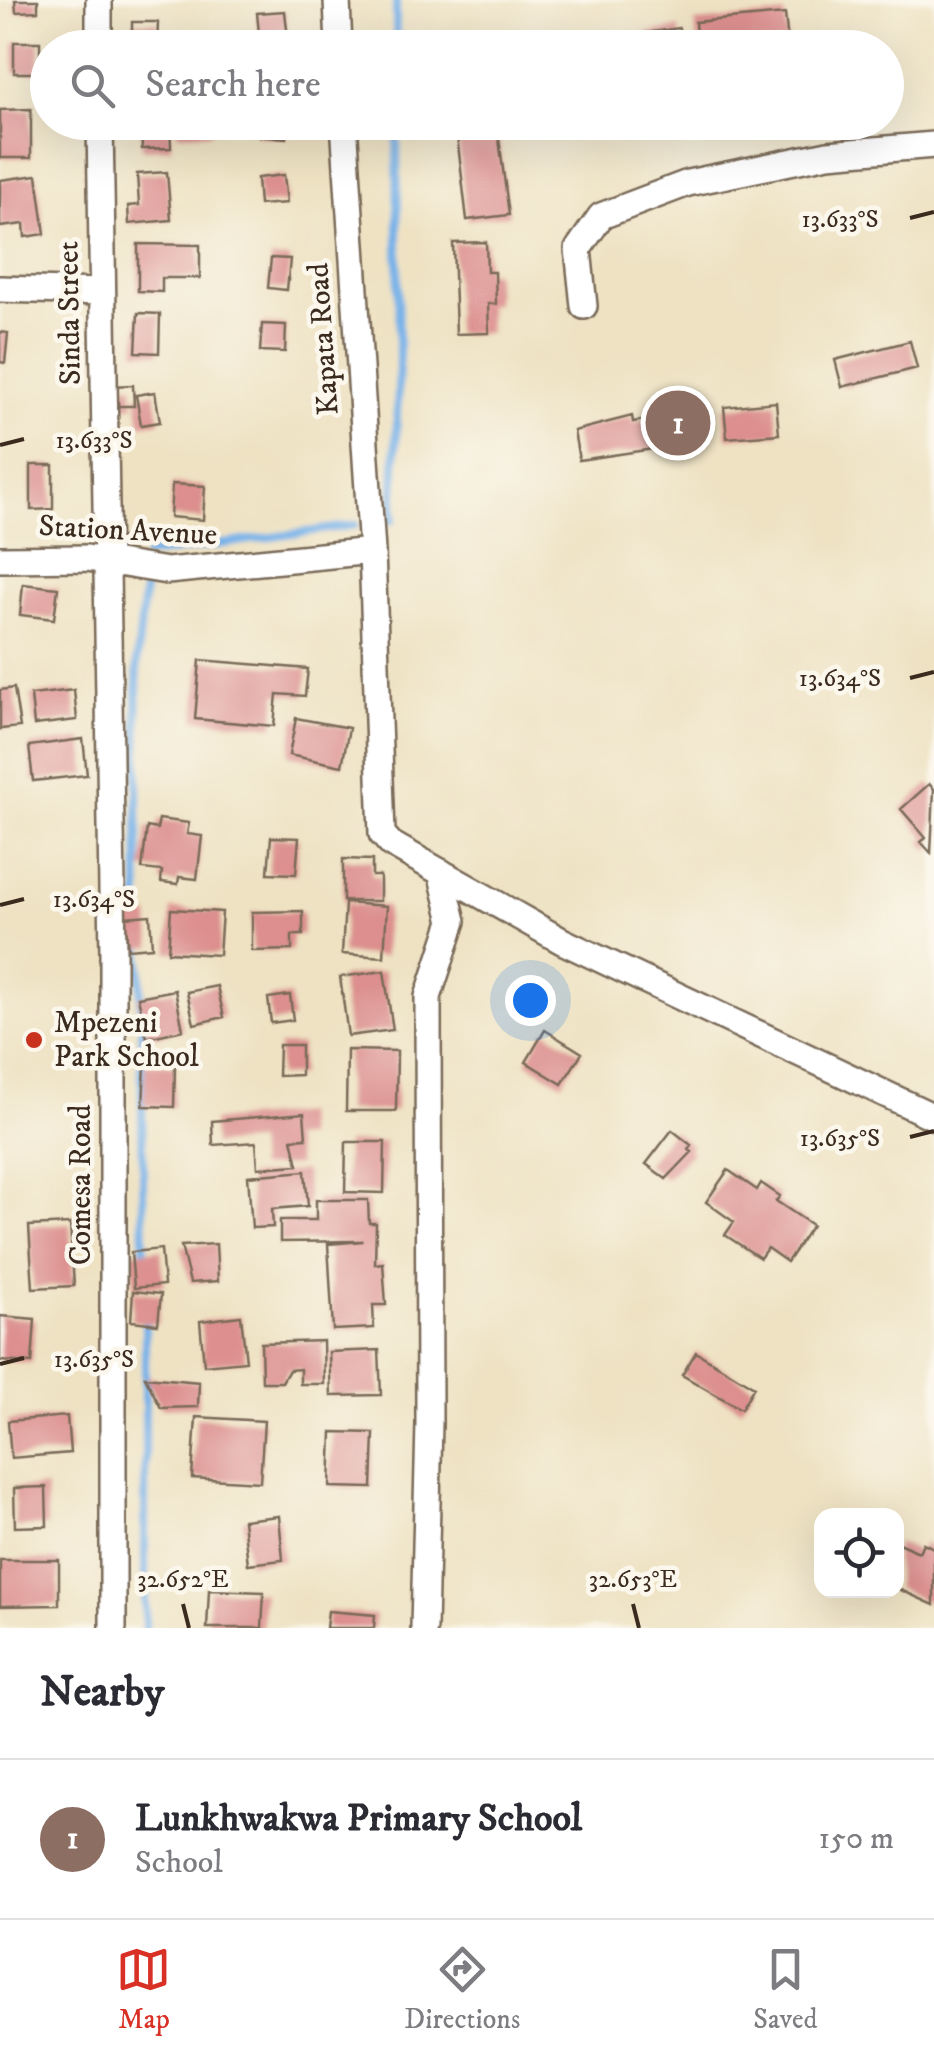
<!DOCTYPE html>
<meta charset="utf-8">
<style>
body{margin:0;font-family:"IM FELL DW Pica",serif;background:#f7f7f7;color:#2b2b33}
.controls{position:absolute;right:30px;bottom:30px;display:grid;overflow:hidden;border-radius:20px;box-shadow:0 10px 40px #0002}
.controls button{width:90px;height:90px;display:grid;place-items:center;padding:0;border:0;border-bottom:2px solid #e1e1e2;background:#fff;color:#2b2b33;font:50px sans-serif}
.you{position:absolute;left:530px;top:1000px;width:35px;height:35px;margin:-25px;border:8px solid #fff;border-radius:50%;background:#1a73e8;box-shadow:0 0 0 15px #1a73e833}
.badge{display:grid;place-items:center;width:65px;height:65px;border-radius:50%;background:#d93025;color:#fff;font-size:32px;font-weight:700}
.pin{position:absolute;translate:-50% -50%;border:5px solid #fff;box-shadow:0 2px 10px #0006}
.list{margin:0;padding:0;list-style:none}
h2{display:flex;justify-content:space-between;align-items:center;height:130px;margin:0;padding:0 40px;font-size:42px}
h2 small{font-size:32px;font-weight:400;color:#7c7c81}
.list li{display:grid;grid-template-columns:65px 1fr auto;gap:30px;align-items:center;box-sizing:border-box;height:160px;padding:0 40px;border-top:2px solid #e1e1e2}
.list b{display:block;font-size:38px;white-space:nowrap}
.list p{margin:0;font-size:32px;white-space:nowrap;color:#7c7c81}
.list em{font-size:32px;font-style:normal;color:#7c7c81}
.icon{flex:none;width:55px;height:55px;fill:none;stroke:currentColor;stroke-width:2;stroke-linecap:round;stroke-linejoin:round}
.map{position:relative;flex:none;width:934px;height:1628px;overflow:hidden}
.search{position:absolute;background:#fff;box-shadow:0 10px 40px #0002;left:30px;right:30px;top:30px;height:110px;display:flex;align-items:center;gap:25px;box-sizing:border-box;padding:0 35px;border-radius:55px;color:#7c7c81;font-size:38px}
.sheet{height:290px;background:#fff}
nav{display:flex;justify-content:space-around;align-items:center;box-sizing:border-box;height:140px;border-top:2px solid #e1e1e2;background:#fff;font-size:28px;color:#7c7c81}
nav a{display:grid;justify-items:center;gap:5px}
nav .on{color:#d93025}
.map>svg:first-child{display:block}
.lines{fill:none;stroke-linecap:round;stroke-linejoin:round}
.stream{stroke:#78b2e9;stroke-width:8}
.building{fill:#dc8f8e}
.street-casing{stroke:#7a6a58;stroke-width:30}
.street{stroke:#fff;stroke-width:25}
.ticks{fill:none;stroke:#3b2a1e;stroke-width:4}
.poi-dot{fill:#c8321e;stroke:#fbf7ec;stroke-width:4}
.labels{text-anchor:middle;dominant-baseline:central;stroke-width:9;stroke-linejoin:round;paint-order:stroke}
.street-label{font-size:30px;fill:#3b2a1e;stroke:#fbf7ec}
.poi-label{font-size:30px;fill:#3b2a1e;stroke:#fbf7ec;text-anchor:start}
.ticks-label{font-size:25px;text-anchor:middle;fill:#3b2a1e;stroke:#fbf7ec;stroke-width:9;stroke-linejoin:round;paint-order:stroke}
</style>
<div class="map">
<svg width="934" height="1628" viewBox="0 0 934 1628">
<rect width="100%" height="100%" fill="#fbf7ec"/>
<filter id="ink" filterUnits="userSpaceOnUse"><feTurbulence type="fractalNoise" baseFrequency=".01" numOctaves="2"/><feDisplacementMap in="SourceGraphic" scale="20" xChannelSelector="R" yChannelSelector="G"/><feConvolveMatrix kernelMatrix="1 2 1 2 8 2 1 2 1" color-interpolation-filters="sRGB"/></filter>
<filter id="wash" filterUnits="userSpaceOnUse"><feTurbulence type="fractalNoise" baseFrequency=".0048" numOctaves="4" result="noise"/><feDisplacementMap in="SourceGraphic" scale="40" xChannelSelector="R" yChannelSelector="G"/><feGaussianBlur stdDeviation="2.25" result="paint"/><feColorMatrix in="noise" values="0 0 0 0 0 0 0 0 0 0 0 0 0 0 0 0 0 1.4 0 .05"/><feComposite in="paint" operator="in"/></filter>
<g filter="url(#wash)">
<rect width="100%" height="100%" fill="#eee2c3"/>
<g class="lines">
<!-- stream -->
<path class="stream" d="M396,0v48
M385,521l8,-1 6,-157 -2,-241
M147,555l208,-30
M139,923l-2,-264 8,-76
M140,942l4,316
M145,1317v311"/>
</g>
<g id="blocks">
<!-- building -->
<path class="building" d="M15,0h23v11l-22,1z
M285,11l4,37h-40l11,-4 -3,-31z
M785,14l3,28 -91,6 -2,-26z
M132,22h26l-1,26h-25z
M679,28l2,20h-115v-3z
M434,39h24l-1,9h-23z
M14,42h26v31h-26z
M31,109v49h-31v-48z
M141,122h29l1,26 -29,1z
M177,122h34l1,11 -35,1z
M259,122h28l-1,16 -28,-2z
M498,131l11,84 -42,5 -10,-84z
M167,172l4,48 -42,4 -1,-18 11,-1 -2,-31z
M37,175l8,59 -20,3 -1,-13 -24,3v-47z
M284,175l3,28 -28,2 -2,-27z
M486,242l1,30h8l1,32h-8l1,29 -33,1 -3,-91z
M138,244l62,1v33h-38v14l-24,-1z
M271,258l19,1 -3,31 -19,-2z
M138,313l22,1 -1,39 -23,-1z
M262,324l24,1 -1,27 -25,-1z
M0,332l8,1 -3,30 -5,-1z
M910,341l7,27 -75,19 -7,-27z
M133,385l1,21h-25v-20z
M155,392l5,30 -19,3 -5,-30z
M776,402l3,32 -52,4 -3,-31z
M632,416l1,6 23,-4 4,30 -81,12 -5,-29z
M31,465h22v44l-22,1z
M172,484l33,2 -2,34 -33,-3z
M23,584l35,4 -4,31 -34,-4z
M200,660l108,9 -3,27 -28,-2 -3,32 -79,-7z
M14,688l6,39 -20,2v-39z
M74,690l3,30 -43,5 -3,-30z
M296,718l53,10 -7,38 -53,-11z
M83,739l4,36 -54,6 -4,-35z
M929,784l5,5 -3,64 -10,-11 5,-4 -25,-29z
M159,819l30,4 -2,11 15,2 -5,43 -18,-2 -1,7 -17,-2 1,-11 -20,-2 5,-42 10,2z
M271,837l28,1 -3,36 -28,-1z
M343,859l29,1v16h8v25h-37z
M345,903l42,3 -3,51 -42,-3z
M171,909l51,3 -3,43 -51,-3z
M303,911v24h-11v15l-40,1v-39z
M150,915l2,32 -24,2 -3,-32z
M384,971l9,59 -45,6 -8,-59z
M217,986l7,31 -30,7 -7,-32z
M175,990l8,40 -36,8 -9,-41z
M290,995l3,25 -22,3 -3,-25z
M545,1030l37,23 -20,31 -36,-22z
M279,1045h22v30l-23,1z
M347,1050l50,1 -1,60h-50z
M145,1064l30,1 -1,42 -31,-1z
M304,1113l2,25 -14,1 6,26 -40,3 -2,-26 -43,3 -1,-24z
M672,1130l19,15 -3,4 4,3 -26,27 -20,-15z
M346,1142h39l-1,51 -39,-1z
M728,1170l29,20 4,-7 19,13 -4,5 36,24 -25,37 -20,-14 -7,10 -35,-23 9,-13 -28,-20z
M305,1171l3,35 -36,3 1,18 -21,1 -4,-52z
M316,1200h52l1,23h7l-1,41 8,-1 3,42h-13l1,23 -41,2 -5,-86 35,-3 -83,1v-22h36z
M70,1224l4,62 -41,2 -4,-62z
M216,1244l2,37 -28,2 -9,-37z
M161,1249l3,36 -30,3 -3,-36z
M133,1291l28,3 -3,30 -27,-3z
M0,1316l35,3 -3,44 -32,-2z
M241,1316l5,45 -42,4 -4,-44z
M323,1341l1,43h-24v-15l-11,1 -7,12h-20l-1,-39z
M379,1350l2,45 -50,1 -2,-44z
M696,1352l58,35 -13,22 -59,-34z
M145,1377l54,5 -1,25 -37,1z
M67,1416l3,37 -59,5 -3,-37z
M196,1417l68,4 -4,61 -68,-4z
M332,1432l42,1 -2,55 -42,-1z
M46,1487l1,39 -32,1 -1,-39z
M279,1516l4,44 -35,4 -5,-44z
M896,1542l23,10 4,-9 11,5v57l-38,-17z
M0,1560h59v45l-59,1z
M209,1590l55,2 -2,36h-55z
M328,1611l47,4 -1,13h-48z"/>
</g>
</g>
<g filter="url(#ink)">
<use href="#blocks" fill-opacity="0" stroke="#7a6a58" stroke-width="2.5"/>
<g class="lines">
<!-- street casing -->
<g class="street-casing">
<path id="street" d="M99,0v48
M337,0l2,48
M100,122l13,832v674
M344,122l28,429 10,283 9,10 171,97 372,176
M0,289l101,3
M584,306l-6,-57 23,-33 87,-33 140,-29 106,-9
M0,559l87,-1 80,13 205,-20
M424,1628l5,-205 -1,-426 25,-76 -12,-49"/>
</g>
<!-- street -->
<use href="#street" class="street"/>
</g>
</g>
<!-- ticks -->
<path class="ticks" d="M910,218l24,-6M0,445l24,-6M910,678l24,-6M0,905l24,-6M910,1137l24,-6M0,1364l24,-6M183,1604l6,24M633,1604l6,24"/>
<!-- markers -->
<circle class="poi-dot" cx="34" cy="1040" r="10"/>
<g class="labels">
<!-- street labels -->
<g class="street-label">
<text transform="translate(70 313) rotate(-91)">Sinda Street</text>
<text transform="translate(324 339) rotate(-94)">Kapata Road</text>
<text transform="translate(128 531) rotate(3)">Station Avenue</text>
<text transform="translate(81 1185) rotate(-90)">Comesa Road</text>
</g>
<!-- poi labels -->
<g class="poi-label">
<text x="54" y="1023">Mpezeni<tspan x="54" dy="34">Park School</tspan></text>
</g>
</g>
<g class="ticks-label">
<text x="840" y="227">13.633°S</text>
<text x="94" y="448">13.633°S</text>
<text x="840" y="686">13.634°S</text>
<text x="94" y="907">13.634°S</text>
<text x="840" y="1146">13.635°S</text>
<text x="94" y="1367">13.635°S</text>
<text x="183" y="1587">32.652°E</text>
<text x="633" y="1587">32.653°E</text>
</g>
</svg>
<div class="controls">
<button><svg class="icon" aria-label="locate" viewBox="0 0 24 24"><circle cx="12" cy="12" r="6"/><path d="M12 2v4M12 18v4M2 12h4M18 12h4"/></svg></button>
</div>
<div class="you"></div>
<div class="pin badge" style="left:678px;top:423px;background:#8d6e63">1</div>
<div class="search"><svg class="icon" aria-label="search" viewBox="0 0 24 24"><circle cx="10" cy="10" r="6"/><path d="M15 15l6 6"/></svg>Search here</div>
</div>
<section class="sheet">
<h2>Nearby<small></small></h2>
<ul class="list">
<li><span class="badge" style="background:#8d6e63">1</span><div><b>Lunkhwakwa Primary School</b><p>School</p></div><em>150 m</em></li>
</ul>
</section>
<nav>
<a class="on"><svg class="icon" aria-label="map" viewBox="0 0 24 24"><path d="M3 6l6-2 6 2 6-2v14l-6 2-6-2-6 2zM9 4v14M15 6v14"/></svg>Map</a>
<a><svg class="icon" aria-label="directions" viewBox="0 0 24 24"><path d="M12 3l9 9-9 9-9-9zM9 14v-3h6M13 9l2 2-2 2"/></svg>Directions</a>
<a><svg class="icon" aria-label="saved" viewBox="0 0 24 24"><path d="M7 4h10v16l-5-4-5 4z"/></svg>Saved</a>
</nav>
